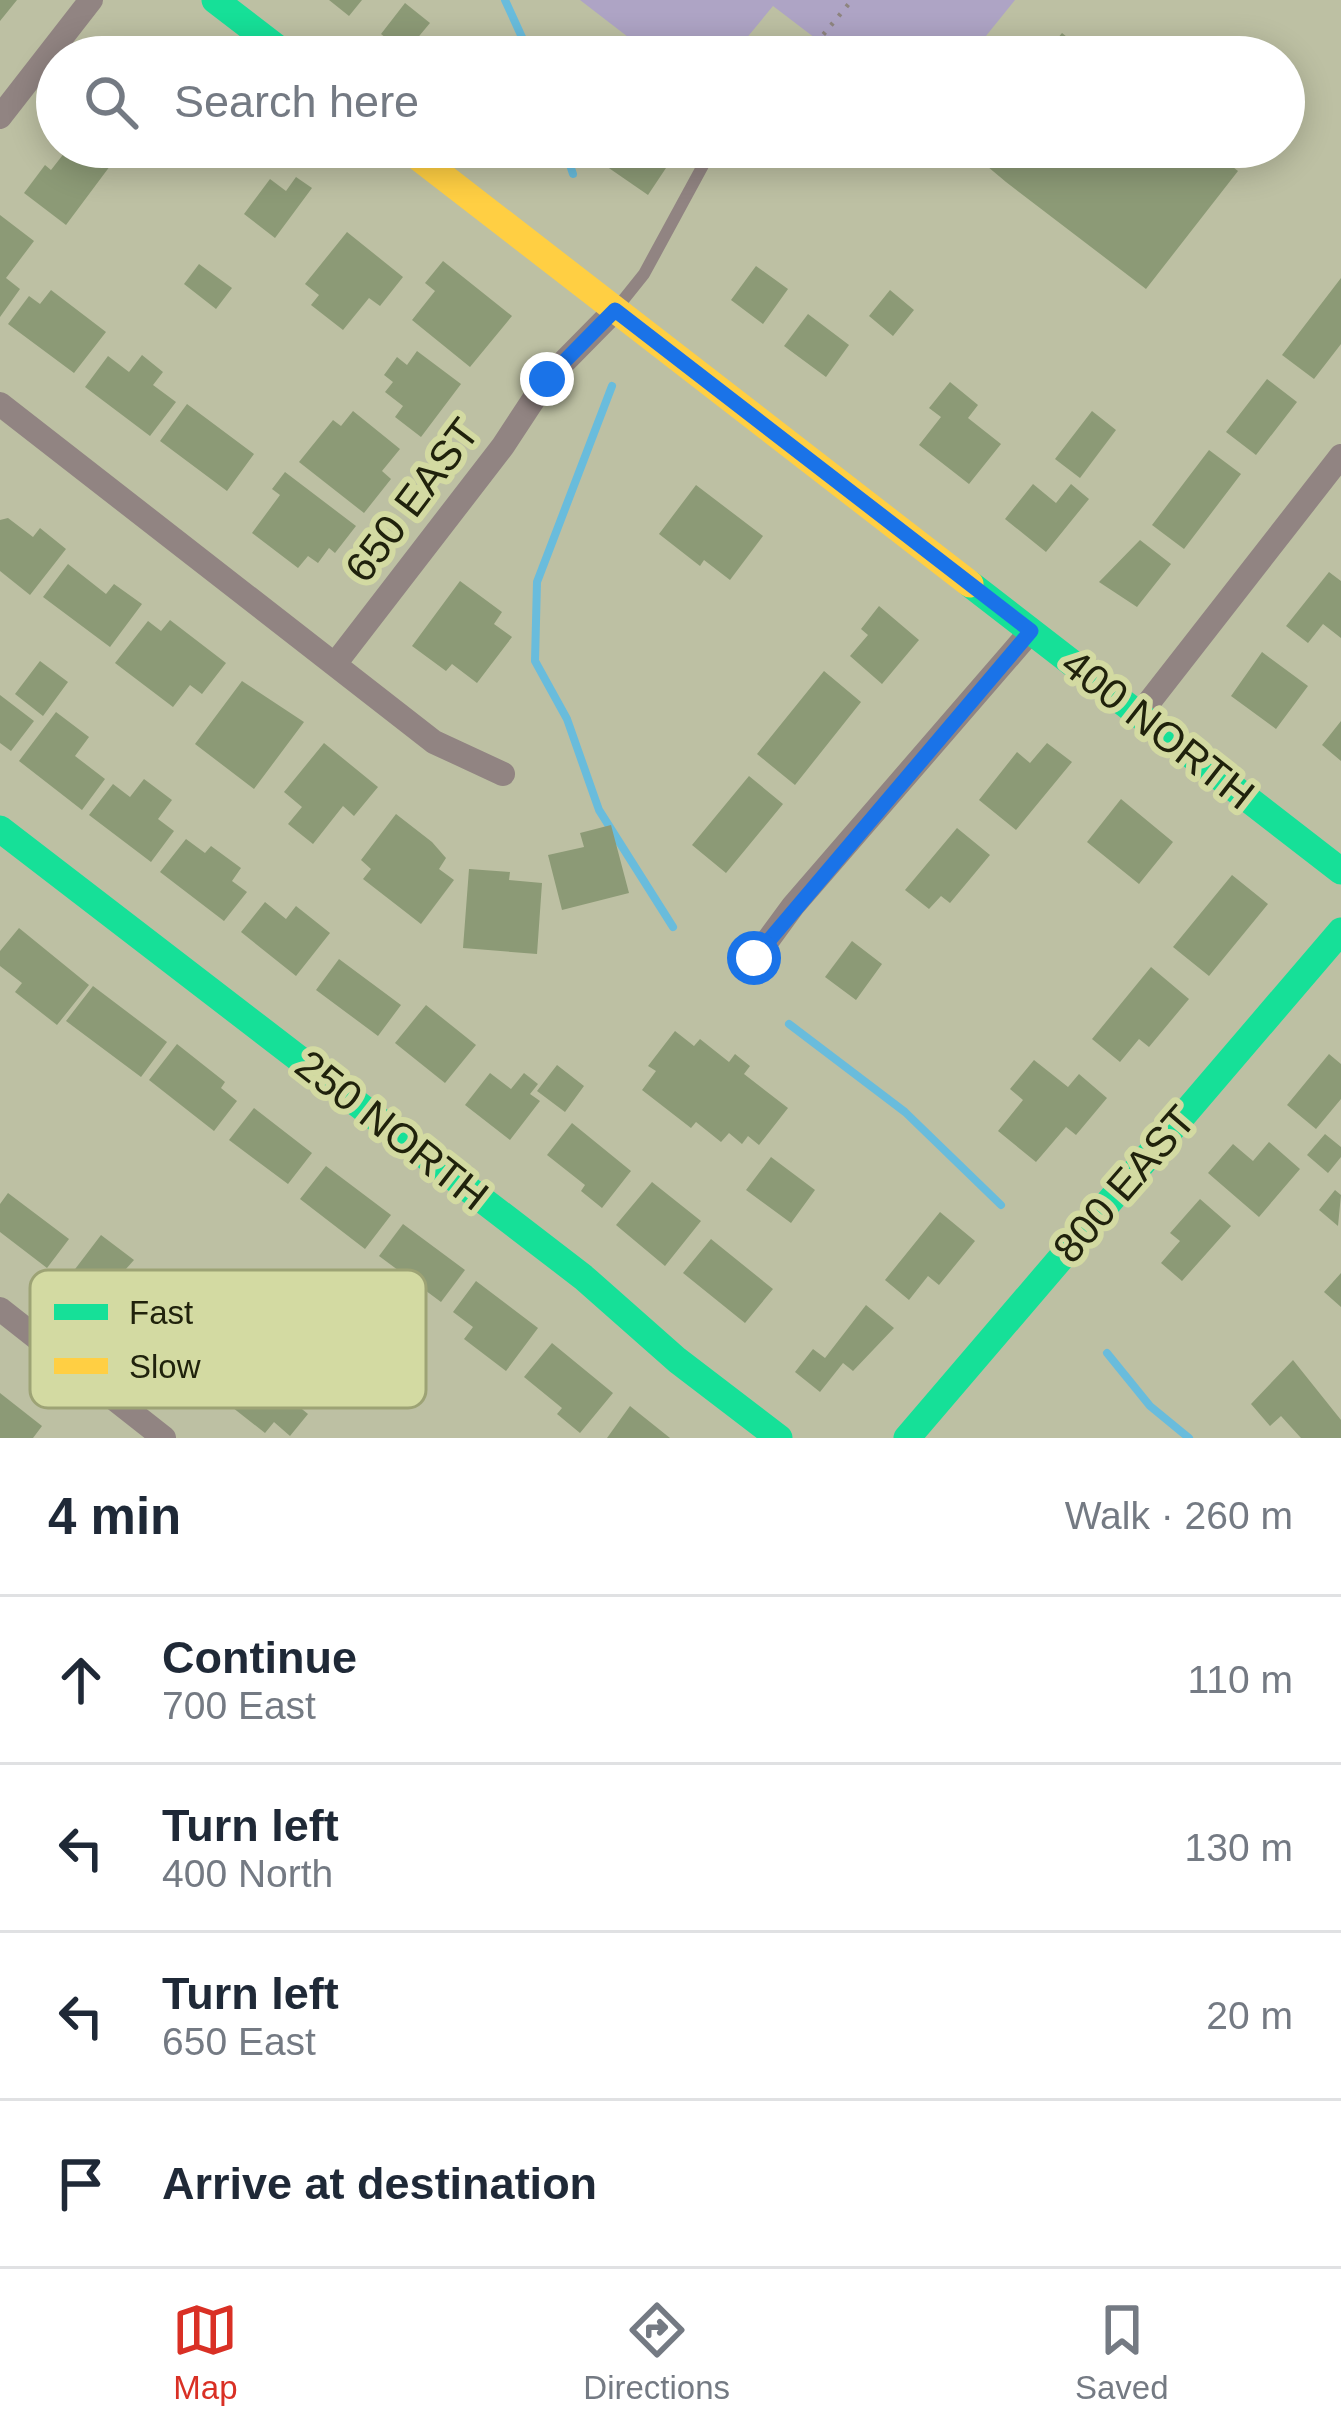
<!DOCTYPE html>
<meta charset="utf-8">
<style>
body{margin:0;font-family:Arial,sans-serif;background:#f6f6f7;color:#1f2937}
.stop{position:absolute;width:36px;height:36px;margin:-27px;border:9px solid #1a73e8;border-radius:50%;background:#fff}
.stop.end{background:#1a73e8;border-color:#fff;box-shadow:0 3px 12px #0008}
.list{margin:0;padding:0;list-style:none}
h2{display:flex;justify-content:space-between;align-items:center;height:156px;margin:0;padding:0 48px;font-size:51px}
h2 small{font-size:39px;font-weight:400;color:#747a83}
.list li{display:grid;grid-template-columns:78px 1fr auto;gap:36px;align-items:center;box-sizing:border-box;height:168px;padding:0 48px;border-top:3px solid #e0e1e3}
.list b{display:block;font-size:45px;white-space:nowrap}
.list p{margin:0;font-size:39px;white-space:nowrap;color:#747a83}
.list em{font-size:39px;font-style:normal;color:#747a83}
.icon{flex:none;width:66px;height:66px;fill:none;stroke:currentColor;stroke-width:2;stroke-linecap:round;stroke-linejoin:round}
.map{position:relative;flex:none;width:1341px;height:1438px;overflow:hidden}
.search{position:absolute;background:#fff;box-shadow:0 6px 30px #0003;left:36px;right:36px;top:36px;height:132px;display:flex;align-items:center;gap:30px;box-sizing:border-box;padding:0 42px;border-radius:66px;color:#747a83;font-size:45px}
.sheet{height:828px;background:#fff}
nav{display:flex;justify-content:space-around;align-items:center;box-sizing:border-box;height:168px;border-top:3px solid #e0e1e3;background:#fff;font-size:33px;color:#747a83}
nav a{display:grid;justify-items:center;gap:6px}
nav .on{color:#d93025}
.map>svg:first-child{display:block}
.green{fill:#aea4c5}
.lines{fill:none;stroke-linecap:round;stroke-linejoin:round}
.stream{stroke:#69bcdc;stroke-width:8}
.building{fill:#8c9a76}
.path{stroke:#8e8580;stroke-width:4.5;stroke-dasharray:3 9;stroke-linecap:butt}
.lane{stroke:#918482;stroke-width:12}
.street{stroke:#918482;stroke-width:24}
.fast{stroke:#16e098;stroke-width:27}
.slow{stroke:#ffcf43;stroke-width:27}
.route{stroke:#1a73e8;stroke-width:15}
.labels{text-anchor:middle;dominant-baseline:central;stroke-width:12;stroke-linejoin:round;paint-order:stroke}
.street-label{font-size:42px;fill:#20220c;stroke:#d3daa2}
.key{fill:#d3daa2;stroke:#9da375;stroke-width:3}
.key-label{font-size:33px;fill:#20220c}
</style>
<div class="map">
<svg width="1341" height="1438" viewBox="0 0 1341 1438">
<rect width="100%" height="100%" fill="#bdc0a3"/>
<!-- green -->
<path class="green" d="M580,0h435l-46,57h-129l-67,-51 -42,51h-77z"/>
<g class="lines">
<!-- stream -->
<path class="stream" d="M505,0l26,57
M564,147l9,27
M612,386l-75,196 -2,79 32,58 32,91 74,117
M789,1024l116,88 96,93
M1107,1353l43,53 39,32"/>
</g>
<!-- building -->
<path class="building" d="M0,0h17l-17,21z
M329,0h33l-13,16z
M405,3l25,20 -25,30 -24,-19z
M1062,33l30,24h-50z
M138,42l20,15h-31z
M991,44l8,6 4,-5 19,12h-41z
M69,147h24l20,15 -47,63 -42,-32 21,-28 6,5z
M196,147h35l-14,17z
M234,147h32l-12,16z
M595,147h78l-8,12 5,3 -22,33 -58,-40z
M972,147h236l30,24 -92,118 -140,-107 -37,-31z
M296,177l16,11 -37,50 -31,-24 26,-35 16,12z
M0,215l34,26 -28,37 14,11 -20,28z
M347,232l56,45 -23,29 -11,-8 -26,32 -32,-25 8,-10 -14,-11z
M443,261l69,55 -42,51 -58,-47 23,-29 -10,-8z
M199,264l33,24 -16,21 -32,-25z
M756,266l32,23 -25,35 -32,-24z
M1341,278v66l-27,35 -32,-24z
M51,290l55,42 -32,41 -66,-49 21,-28 11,8z
M890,290l24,20 -21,26 -24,-20z
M808,314l41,31 -23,32 -42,-31z
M417,351l44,33 -40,53 -26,-20 8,-11 -18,-14 8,-10 -9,-7 13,-18 10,8z
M142,355l21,17 -10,13 23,17 -26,34 -65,-49 23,-31 21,16z
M1267,379l30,23 -41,53 -30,-23z
M950,382l28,23 -10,13 33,26 -32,40 -50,-39 22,-28 -12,-9z
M187,404l67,50 -27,37 -67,-50z
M353,411l47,38 -18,22 9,8 -27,34 -65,-51 34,-42 8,6z
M1092,411l24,19 -36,48 -25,-19z
M1209,450l32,24 -57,75 -32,-24z
M285,472l71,54 -21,27 -6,-5 -11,15 -10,-7 -10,12 -46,-35 28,-38 -8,-6z
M1033,484l23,19 15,-19 18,15 -43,53 -41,-33z
M696,485l67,51 -33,44 -26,-20 -4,6 -41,-32z
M8,518l25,19 7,-9 26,21 -36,46 -30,-24v-51z
M1140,540l31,24 -34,43 -38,-25z
M68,564l38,30 8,-10 28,20 -32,43 -67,-50z
M1329,572l12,9v57l-18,-14 -15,19 -22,-17z
M460,581l42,31 -8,12 18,13 -35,46 -25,-19 -6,7 -34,-25z
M879,606l40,34 -37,44 -32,-28 18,-21 -7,-6z
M170,620l56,43 -24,31 -12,-9 -17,22 -58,-44 33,-42 13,10z
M1262,652l46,34 -32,43 -45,-33z
M40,661l28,21 -25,34 -28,-22z
M824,671l37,31 -66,83 -38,-31z
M242,681l62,41 -50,67 -59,-45z
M0,695l34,26 -23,30 -11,-8z
M56,712l33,25 -14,19 30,23 -23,31 -63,-49z
M1341,721v40l-19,-16z
M324,743l54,44 -24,29 -11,-10 -30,38 -25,-20 14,-17 -18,-15z
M1047,743l25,19 -56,68 -37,-30 38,-48 13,11z
M749,776l34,28 -57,69 -34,-28z
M144,779l28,21 -14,19 16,12 -23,31 -62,-47 24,-31 17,13z
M1121,799l52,43 -34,42 -52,-42z
M396,814l36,28 14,16 -7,11 15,11 -33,44 -58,-45 8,-10 -10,-9z
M611,825l18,68 -67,17 -14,-55 36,-8 -4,-14z
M957,828l33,27 -40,48 -9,-7 -12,13 -24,-19z
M186,839l19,14 6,-7 30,22 -9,13 15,11 -23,29 -64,-49z
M469,869l41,3 -1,8 33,3 -5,71 -74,-6z
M1232,875l36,29 -59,72 -36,-29z
M265,902l21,17 10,-13 34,27 -34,43 -55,-44z
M19,928l70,57 -32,40 -42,-33 7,-9 -22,-17v-15z
M852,941l30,23 -26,36 -31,-23z
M339,959l62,46 -23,31 -62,-46z
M1151,967l38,32 -40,48 -10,-8 -19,23 -28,-23z
M93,986l74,56 -26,35 -75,-56z
M426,1005l50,40 -31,38 -50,-40z
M675,1031l19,15 6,-7 29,23 6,-8 15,12 -6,8 44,34 -29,37 -11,-9 -6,8 -13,-11 -8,9 -25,-20 -5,6 -49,-38 14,-19 -8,-5z
M177,1044l48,38 -4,6 16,13 -23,30 -65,-51z
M1329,1054l12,10v35l-25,30 -29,-24z
M1034,1060l34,27 11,-13 28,24 -31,37 -10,-8 -30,35 -38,-31 25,-31 -13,-11z
M557,1065l27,21 -19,26 -28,-21z
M490,1073l21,16 13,-16 14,11 -8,10 10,7 -30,39 -45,-35z
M254,1108l58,45 -24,31 -59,-44z
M572,1123l59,48 -29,37 -21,-17 4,-6 -38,-30z
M1325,1134l16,13v10l-13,16 -21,-18z
M1269,1142l31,27 -41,48 -51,-44 25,-29 20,17z
M771,1157l44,33 -24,33 -45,-33z
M326,1166l65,49 -26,34 -65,-50z
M652,1182l49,39 -36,45 -49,-41z
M1335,1190l6,5 -3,31 -19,-16z
M8,1193l61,46 -22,29 -47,-36v-28z
M1200,1199l31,27 -49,55 -21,-18 19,-22 -10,-8z
M940,1212l35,29 -36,44 -11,-9 -19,24 -24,-20z
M403,1224l62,46 -24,32 -62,-46z
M101,1235l33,25 -9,10 31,23 -27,36 -20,-16 -7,10 -31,-24 7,-9 -12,-9z
M711,1239l62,50 -28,34 -62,-50z
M1341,1273v34l-17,-15z
M476,1281l62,47 -32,43 -42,-32 9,-12 -20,-15z
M866,1305l28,23 -41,43 -10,-8 -23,29 -25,-20 18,-23 12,9z
M552,1343l61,50 -33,40 -23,-19 5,-6 -38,-31z
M1293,1360l48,60v18h-40l-20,-22 -11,10 -19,-22z
M249,1366l59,48 -18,22 -16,-14 -9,11 -42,-33z
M0,1393l42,33 -9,12h-33z
M630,1406l40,32h-63z"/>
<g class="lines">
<!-- path -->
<path class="path" d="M808,53l44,-53"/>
<!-- lane -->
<path class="lane" d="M766,57l10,-13
M620,304l24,-30 69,-127"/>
<!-- street -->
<path class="street" d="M0,117l91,-117
M0,404l434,338 69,32
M335,664l168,-218 44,-67 68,-69
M1139,715l202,-259
M755,958l38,-52 238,-275
M0,1309l164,129"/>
<!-- fast -->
<path class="fast" d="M215,0l74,57
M970,584l371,287
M0,829l583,448 94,83 102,78
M907,1438l434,-507"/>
<!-- slow -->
<path class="slow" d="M405,147l565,437"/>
</g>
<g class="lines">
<!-- route -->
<path class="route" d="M547,379l68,-69 416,321 -277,327"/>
</g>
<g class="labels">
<!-- street labels -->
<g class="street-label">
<text transform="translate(412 500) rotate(-53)">650 EAST</text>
<text transform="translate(1158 729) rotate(38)">400 NORTH</text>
<text transform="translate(392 1130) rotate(38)">250 NORTH</text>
<text transform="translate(1124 1184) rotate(-49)">800 EAST</text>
</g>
</g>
<!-- legend -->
<rect x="30" y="1270" width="396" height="138" rx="18" class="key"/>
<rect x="54" y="1304" width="54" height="16" fill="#16e098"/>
<rect x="54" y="1358" width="54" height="16" fill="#ffcf43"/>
<g class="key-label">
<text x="129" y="1324">Fast</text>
<text x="129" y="1378">Slow</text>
</g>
</svg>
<div class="stop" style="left:754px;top:958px"></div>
<div class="stop end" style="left:547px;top:379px"></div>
<div class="search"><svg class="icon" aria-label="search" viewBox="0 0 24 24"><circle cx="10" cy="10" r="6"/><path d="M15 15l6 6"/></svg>Search here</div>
</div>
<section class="sheet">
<h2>4 min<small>Walk · 260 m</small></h2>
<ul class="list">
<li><svg class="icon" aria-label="ahead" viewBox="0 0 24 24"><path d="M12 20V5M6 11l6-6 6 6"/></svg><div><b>Continue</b><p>700 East</p></div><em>110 m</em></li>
<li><svg class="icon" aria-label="left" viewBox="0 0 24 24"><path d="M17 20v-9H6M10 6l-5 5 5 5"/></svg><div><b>Turn left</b><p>400 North</p></div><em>130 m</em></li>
<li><svg class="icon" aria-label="left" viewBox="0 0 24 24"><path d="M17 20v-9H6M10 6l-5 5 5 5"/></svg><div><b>Turn left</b><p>650 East</p></div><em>20 m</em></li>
<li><svg class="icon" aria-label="arrive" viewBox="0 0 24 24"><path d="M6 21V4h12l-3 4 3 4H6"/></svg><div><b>Arrive at destination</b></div></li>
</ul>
</section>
<nav>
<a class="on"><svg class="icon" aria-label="map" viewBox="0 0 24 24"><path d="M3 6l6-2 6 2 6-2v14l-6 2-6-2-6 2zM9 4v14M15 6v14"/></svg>Map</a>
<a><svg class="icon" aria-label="directions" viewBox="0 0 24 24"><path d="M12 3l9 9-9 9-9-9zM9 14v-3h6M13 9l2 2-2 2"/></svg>Directions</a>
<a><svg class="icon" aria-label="saved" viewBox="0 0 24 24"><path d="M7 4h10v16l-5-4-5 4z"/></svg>Saved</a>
</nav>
